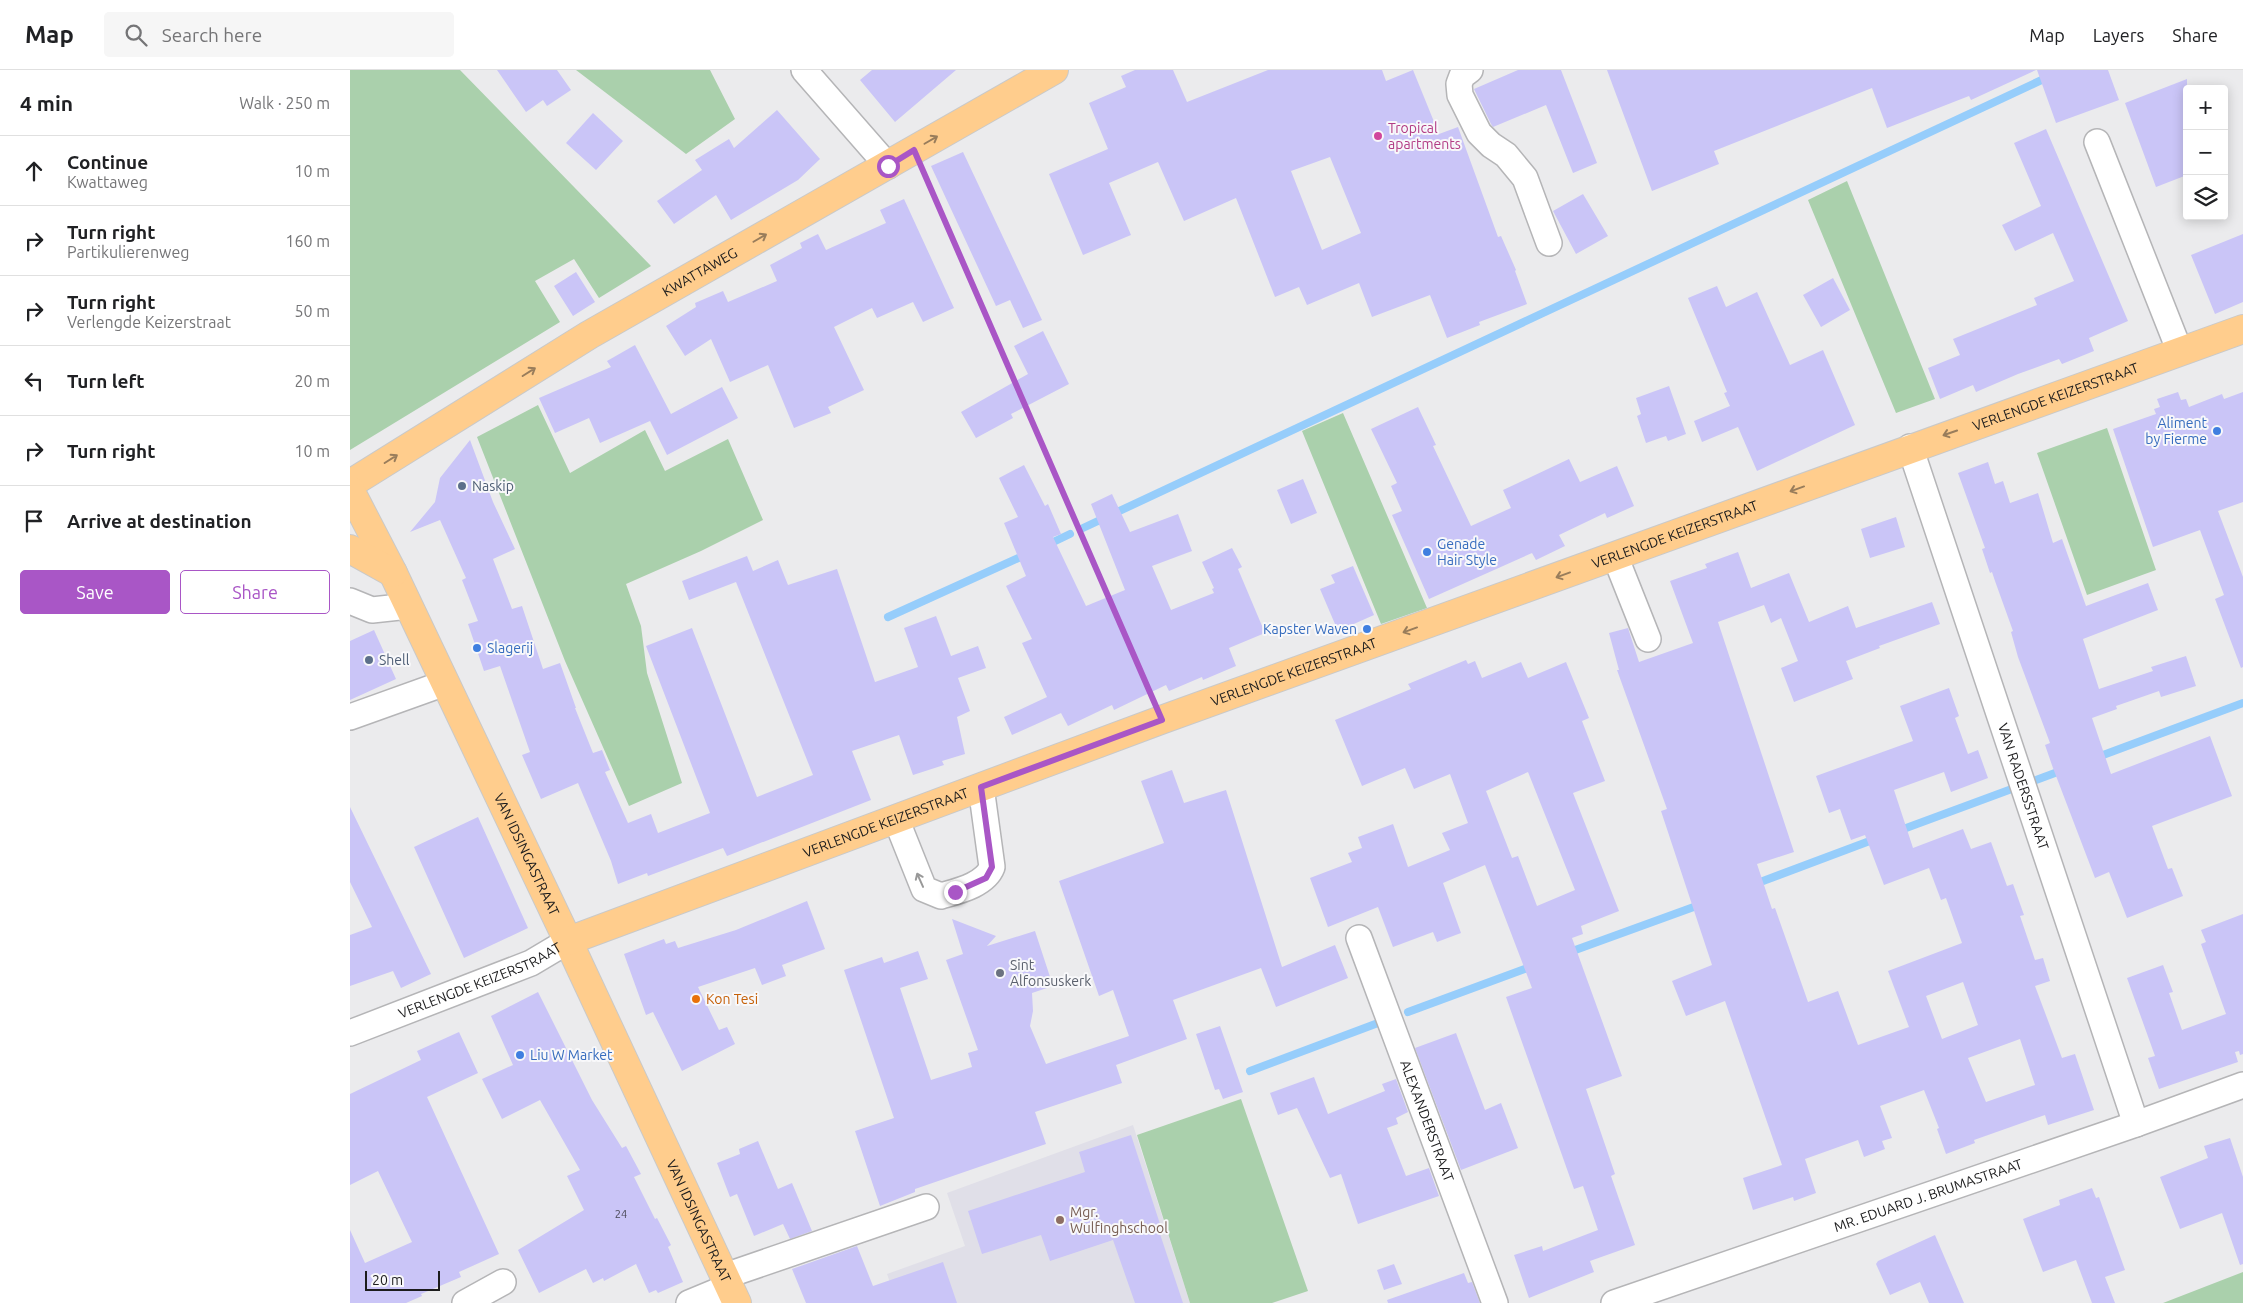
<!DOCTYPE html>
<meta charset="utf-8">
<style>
body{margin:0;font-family:Ubuntu,sans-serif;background:#f6f6f6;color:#202124}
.controls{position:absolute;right:15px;top:15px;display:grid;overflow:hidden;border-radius:5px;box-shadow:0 2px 12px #0003}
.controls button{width:45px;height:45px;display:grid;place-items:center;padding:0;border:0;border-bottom:1px solid #e0e0e0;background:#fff;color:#202124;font:25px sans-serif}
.scale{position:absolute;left:15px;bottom:12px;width:75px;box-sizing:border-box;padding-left:5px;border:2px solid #1c1c1d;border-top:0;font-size:14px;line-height:18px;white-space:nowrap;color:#1c1c1d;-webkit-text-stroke:4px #f8f8fa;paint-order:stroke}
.stop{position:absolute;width:15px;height:15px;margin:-11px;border:4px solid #a956c6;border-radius:50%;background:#fff}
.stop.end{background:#a956c6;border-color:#fff;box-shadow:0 1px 5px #0008}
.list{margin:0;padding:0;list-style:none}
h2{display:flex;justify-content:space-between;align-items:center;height:65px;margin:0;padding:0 20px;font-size:21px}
h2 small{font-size:16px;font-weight:400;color:#757577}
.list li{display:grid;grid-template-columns:32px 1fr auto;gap:15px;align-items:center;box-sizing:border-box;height:70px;padding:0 20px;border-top:1px solid #e0e0e0}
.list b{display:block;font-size:19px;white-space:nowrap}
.list p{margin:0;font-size:16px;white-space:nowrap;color:#757577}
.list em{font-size:16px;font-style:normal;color:#757577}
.actions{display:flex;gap:10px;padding:15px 20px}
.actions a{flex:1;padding:11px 0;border:1px solid #a956c6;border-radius:5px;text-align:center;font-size:18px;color:#a956c6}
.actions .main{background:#a956c6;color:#fff}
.icon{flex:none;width:28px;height:28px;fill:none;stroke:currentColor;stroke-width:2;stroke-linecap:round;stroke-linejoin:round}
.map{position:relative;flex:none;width:1893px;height:1233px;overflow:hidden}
header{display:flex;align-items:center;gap:30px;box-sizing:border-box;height:70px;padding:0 25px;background:#fff;border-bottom:1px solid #e0e0e0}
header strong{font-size:24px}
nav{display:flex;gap:28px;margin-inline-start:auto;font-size:18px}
.search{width:350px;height:45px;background:#f6f6f6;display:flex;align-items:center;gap:12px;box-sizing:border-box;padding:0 18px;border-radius:5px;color:#757577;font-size:19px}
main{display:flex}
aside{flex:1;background:#fff}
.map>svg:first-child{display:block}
.built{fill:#e0dfe8}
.green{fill:#aad0ac}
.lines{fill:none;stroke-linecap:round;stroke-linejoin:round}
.stream{stroke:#96cdfb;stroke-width:8}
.building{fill:#cac5f7;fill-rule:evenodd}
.minor-casing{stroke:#b5b5b7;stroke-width:28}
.major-casing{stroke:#c9c9c9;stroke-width:30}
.path{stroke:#9c9c9e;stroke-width:3;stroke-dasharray:1 4;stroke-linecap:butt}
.minor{stroke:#fff;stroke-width:25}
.major{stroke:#ffcd8d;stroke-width:28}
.oneway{stroke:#997d5b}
.oneway2{stroke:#999}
.route{stroke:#a956c6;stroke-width:6}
.hotel-dot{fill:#d1479c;stroke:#f8f8fa;stroke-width:2}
.shop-dot{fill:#3f7fe0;stroke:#f8f8fa;stroke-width:2}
.service-dot{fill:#5c6f8a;stroke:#f8f8fa;stroke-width:2}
.worship-dot{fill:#6b7280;stroke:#f8f8fa;stroke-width:2}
.food-dot{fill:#e8710a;stroke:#f8f8fa;stroke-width:2}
.education-dot{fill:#8d6e63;stroke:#f8f8fa;stroke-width:2}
.labels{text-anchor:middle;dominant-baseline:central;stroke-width:4;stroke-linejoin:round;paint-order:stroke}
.number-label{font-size:11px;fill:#484654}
.hotel-label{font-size:14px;fill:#b23c85;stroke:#f8f8fa;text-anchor:start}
.street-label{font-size:14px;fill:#1c1c1d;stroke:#f8f8fa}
.shop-label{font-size:14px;fill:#366cbe;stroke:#f8f8fa;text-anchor:start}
.service-label{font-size:14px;fill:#4e5e75;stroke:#f8f8fa;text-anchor:start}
.worship-label{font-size:14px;fill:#5b616d;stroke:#f8f8fa;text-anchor:start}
.food-label{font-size:14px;fill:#c56008;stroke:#f8f8fa;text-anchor:start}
.education-label{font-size:14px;fill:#785e54;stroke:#f8f8fa;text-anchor:start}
</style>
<header>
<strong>Map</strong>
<div class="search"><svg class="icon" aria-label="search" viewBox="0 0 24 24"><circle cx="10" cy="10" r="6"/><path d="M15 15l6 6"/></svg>Search here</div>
<nav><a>Map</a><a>Layers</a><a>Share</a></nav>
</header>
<main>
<aside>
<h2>4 min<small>Walk · 250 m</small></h2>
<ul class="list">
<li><svg class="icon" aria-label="ahead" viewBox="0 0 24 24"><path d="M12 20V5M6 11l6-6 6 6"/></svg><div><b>Continue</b><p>Kwattaweg</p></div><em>10 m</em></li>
<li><svg class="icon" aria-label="right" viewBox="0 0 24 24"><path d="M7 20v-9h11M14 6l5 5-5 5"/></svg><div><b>Turn right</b><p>Partikulierenweg</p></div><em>160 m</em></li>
<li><svg class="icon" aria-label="right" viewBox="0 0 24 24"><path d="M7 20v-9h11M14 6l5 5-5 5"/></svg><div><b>Turn right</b><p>Verlengde Keizerstraat</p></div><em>50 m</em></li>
<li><svg class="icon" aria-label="left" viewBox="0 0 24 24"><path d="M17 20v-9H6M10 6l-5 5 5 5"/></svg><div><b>Turn left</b></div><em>20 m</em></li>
<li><svg class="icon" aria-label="right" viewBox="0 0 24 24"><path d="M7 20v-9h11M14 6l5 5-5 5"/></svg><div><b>Turn right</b></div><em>10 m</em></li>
<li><svg class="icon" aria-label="arrive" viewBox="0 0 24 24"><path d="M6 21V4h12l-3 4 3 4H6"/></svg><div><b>Arrive at destination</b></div></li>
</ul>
<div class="actions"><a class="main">Save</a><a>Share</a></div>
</aside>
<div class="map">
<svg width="1893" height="1233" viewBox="0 0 1893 1233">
<rect width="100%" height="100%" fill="#ebebed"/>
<!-- built -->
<path class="built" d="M783,1055l57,178h-293l-10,-29 78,-28 -18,-53z"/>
<!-- green -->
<path class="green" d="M0,0h110l191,196 -52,32 -25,-39 -39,22 25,41 -210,128z
M226,0h134l25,49 -49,35z
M1497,111l88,218 -39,14 -88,-213z
M188,335l32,68 75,-43 20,41 63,-32 35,81 -62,31 -75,33 15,42 6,47 35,110 -53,23 -64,-145 -88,-224z
M993,343l84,195 -46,16 -79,-193z
M1757,358l49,142 -69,25 -50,-142z
M891,1029l67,192 -36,12h-82l-53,-168z
M1893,1202v31h-80z"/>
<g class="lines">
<!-- stream -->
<path class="stream" d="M733,458l980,-458
M697,475l23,-11
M538,547l139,-63
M1745,688l148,-55
M1548,761l165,-61
M1405,814l120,-45
M1217,883l135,-49
M1058,942l125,-46
M900,1001l128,-48"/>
</g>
<!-- building -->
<path class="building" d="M147,0h60l14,20 -24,16 -4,-6 -17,12z
M522,0h84l-61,52 -35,-42z
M785,0h38l14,32 81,-32h114l4,11 27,-11 26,64 19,-7 40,110 3,-1 15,34 -1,1 12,33 -48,18 1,3 -33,13 -17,-43 -58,22 -13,-34 -52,22 -8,-18 -24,10 -39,-99 -52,23 -26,-59 -49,21 22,52 -48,20 -34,-81 59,-25 -19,-46 37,-16 -5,-11zM980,87l31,76 -39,17 -31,-79z
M1168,0h43l36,93 -24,10 -27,-68 -53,22 -2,-3 -17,-35z
M1257,0h429l-65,30 -2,-4 -82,32 -15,-40 -158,63 5,13 -67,27z
M1687,0h71l11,30 -63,23z
M1837,9v96l-31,12 -31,-84z
M427,40l43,49 -22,21 -67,40 -15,-25 -42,29 -17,-23 45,-31 -7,-10 34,-21 5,9z
M243,43l30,28 -27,29 -30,-27z
M1696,59l82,192 -39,17 5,13 -32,13 -3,-5 -41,15 -42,18 -3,-7 -33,14 -12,-31 32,-13 -7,-16 84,-34 -3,-7 40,-17 -21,-48 -38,18 -13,-26 39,-19 -27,-63z
M613,82l79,168 -19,8 -13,-28 -14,6 -65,-140z
M1233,124l25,42 -32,18 -23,-43z
M554,129l50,109 -31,14 -10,-20 -36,16 -5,-10 -38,19 30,63 -36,17 3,6 -37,15 -26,-63 -38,17 -19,-43 -26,17 -19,-30 30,-19 -1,-4 28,-12 5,11 49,-21 -7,-16 32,-17 -2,-5 18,-9 8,16 60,-27 -6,-13z
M1893,164v68l-28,12 -24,-59z
M226,202l19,30 -22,14 -19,-30z
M1483,208l17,32 -29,17 -18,-32z
M1367,216l9,21 31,-15 33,73 33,-15 32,75 -98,46 -19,-44 -36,15 -8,-21 36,-15 -6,-13 3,-1 -39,-94z
M693,261l26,53 -58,30 2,4 -37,20 -15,-26 67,-38 -14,-28z
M285,275l36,69 51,-27 16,31 -71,37 -17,-34 -50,22 -11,-25 -34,15 -16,-35 72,-31 -4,-6z
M1319,316l17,48 -18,7 -2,-5 -20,7 -9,-27 4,-2 -5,-16z
M1828,322l3,8 5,-1 3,8 33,-13 2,5 19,-7v110l-25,9 25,66v90l-2,1 -26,-69 9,-4 -24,-65 -47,17 -40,-118 43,-15 -2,-5 6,-2 -3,-8z
M1068,337l18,38 -3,1 38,80 40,-18 -8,-18 66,-31 11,23 37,-16 17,40 -27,12 -2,-5 -46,22 6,11 -29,14 -4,-7 -103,46 -37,-84 10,-4 -11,-25 6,-3 -26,-54z
M120,370l23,62 22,47 -22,10 19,50 10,-3 21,63 17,-6 16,45h-1l18,45 9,-3 8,20 -5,2 23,51 23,-9 7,19 52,-20 -64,-167 46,-18 65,169 56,-22 -77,-193 -47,18 -7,-19 65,-25 6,15 25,-11 10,25 49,-16 38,113 43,-15 -14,-39 32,-12 15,40 27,-10 8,22 -28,10 12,33 -13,6 8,37 -23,7 2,4 -31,10 -14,-40 -47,16 19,49 -144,56 -4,-8 -75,28 -1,-3 -29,11 -7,-23 -33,-78 -37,16 -19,-44 8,-3 -30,-86 -16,5 -16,-47 10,-3 -16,-41 4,-2 -26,-58 -30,12 25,-30 5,-24z
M1638,392l7,22 8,-3 7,22 28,-10 15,50 9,-4 24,67 62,-23 10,27 -75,29 16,50 54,-18 -2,-4 35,-11 10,30 -35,11 -2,-6 -43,15 1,3 -25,9 19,56 99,-38 22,60 -80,30 16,43 4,-1 11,28 -56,22 -18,-46 -14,6 -42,-110 -8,-23 5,-2 -32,-86 -7,-25 2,-1 -18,-50 -3,-9 -2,1 -8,-24 3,-1 -27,-75z
M674,395l21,41 3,-2 13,30 -8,3 33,69 39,-16 -34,-86 21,-10 18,38 48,-18 14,37 -40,15 19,44 43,-17 -2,-4 2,-1 -12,-26 30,-14 10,19 -4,2 27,64 -36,15 7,18 -33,14 -1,-3 -33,14 -3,-6 -52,25 -2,-5 -44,21 -7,-13 -49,22 -8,-18 43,-20 -25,-54 10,-4 -26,-53 20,-10 -22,-53 14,-6 -19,-39z
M953,409l14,34 -26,11 -14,-34z
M1546,447l9,30 -35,11 -9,-29z
M1388,482l13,36 38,-15 20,49 39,-16 8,22 76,-26 8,22 -61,22 1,2 -34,13 7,18 -59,23 -13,-34 17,-7 -17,-43 -10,5 -7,-18 -46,17 76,230 -37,12 15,45 3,-1 33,94 30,-11 20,54 51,-18 -21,-56 74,-28 -16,-45 -5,2 -12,-32 -45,17 -19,-50 -14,5 -11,-31 -11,4 -13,-37 97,-35 -13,-35 49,-18 10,28 -4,2 13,36 10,-4 10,28 -37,14 -7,-20 -50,18 19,58 50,-19 8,20 20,-7 16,44 6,-2 11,31 -4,1 15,44 8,-2 7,23 -15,5 27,72 13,-4 19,56 -46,15 -3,-10 -71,25 1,3 -29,11 -9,-25 2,-1 -15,-38 -44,16 12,32 -10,3 3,8 -21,8 -6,-17 -53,19 11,34 -22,8 -1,-4 -40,13 -10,-32 39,-13 -57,-164 -39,15 -14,-35 40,-16 -51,-154 6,-2 -50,-139h2l-10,-37 19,-5 11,34 54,-19 -23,-62 37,-13 -2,-4zM1613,912l15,43 -36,14 -16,-43zM1670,969l15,46 -49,17 -18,-44z
M1003,496l21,49 -36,16 -18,-42 15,-6 -4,-8z
M24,560l22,49 -46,21v-59z
M1116,590l2,4 7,-3 7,17 39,-16 7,16 38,-16 23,56 -7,3 23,60 -32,12 46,118 -38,15 2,8 -11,4 50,138 -36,13 29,85 -4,2 24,69 -45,16 4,11 -65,26 -15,-43 28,-9 1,5 55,-21 -15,-44 -9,3 -68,-192 26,-9 -47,-123 -42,18 18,50 -24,9 -4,-10 -40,15 -15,-40 -50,20 -18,-49 42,-16 -4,-9 14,-5 -4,-11 35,-13 15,43 42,-17 -8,-17 26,-10 -18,-49 -36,15 -9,-21 -43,18 -27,-66 76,-31 -3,-5zM1178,702l47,118 -38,16 -19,-50 -6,2 -26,-67z
M822,700l12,33 42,-13 56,177 53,-22 13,33 -72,29 -15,-39 -88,32 14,39 -71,26 6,18 -87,29 11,32 -131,45v3l-35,14 -25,-75 39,-13 -50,-148 38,-13 2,6 34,-12 10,28 -28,9 31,92 41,-13 -4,-14 10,-3 -32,-90 17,-6 -11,-35 44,17 -9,10 48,-15 18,55 -21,7 1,18 -3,15 16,38 83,-28 -16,-46 -14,6 -40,-115 105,-38 -23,-62z
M0,737l81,167 -30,14 -8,-17 -43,15v-51l22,-8 -22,-45z
M128,747l50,111 -64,30 -50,-111z
M457,831l18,48 -43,16 4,11 -24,9 -7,-17 -57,19 21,43 8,-3 8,17 -53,27 -29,-59 -7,3 -22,-61 40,-15 2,5 9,-3 3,7 58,-18z
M1893,844v140l-3,1 -1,-4 -4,1 3,10 -79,27 -11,-31 7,-2 -28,-78 36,-13 10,27 -4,1 13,37 44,-16 -25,-70 5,-2 -5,-12z
M188,922l54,108 30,48 4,-2 15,28 -7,3 21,42 2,-1 14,27 -3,2 15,35 -25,11 -2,-3 -7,3 -13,-29 -32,17 -1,-3 -10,5 -7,-14 -47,24 -21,-43 66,-40 -17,-34 13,-6 -40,-70 -38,19 -20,-40 31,-14 -22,-49z
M870,956l23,66 -20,7 -4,-10 -4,1 -19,-56z
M109,962l19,41 -51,24 72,157 -40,18 2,5 -40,17 1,2 -16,7h-56v-73l15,33 47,-21 -34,-71 -28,14v-91l71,-34 -4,-9z
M1106,963l29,77 16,-7 17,45 -57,22 -46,-122z
M964,1007l14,37 57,-23 -3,-7 14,-5 12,33 -12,6 2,6 -11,4 19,48 23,-8 10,28 -81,28 -17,-50 -11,4 -33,-70 -19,7 -8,-22z
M781,1065l29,89 -3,1 26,78h-48l-22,-63 -63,21 -9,-26 -59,19 -14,-43 117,-39 -6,-20z
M1880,1068l13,39v87l-3,1 -18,-52 -42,16 -20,-52 48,-19 -4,-12z
M408,1071l20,48 14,-6 20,48 -22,8 -7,-15 -29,12 -17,-42 -7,3 -13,-34 23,-9 -1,-5z
M1742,1118l4,10 3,-1 26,73 -20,7 10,26h-23l-16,-43 -33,12 -20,-53 37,-14 -1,-5z
M1585,1165l29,68h-35l-9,-21 -30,13 -14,-31 2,-3z
M507,1176l16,40 70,-24 14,41h-151l-14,-34z
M1044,1194l8,20 -18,6 -7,-20z
M1114,1203l4,10 4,-1 8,21h-92l-1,-3z"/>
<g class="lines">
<!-- minor casing -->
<g class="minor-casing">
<g id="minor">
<path d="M454,0l84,96"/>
<path d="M1120,0l-8,6 -3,8 1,11 19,38 12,12 15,10 19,23 24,65"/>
<path d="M1747,72l83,210"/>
<path id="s1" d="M1560,377l226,677"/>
<path d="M1265,486l33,83"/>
<path d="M0,531l22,9 37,-4"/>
<path d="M0,647l95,-34"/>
<path d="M546,749l28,70 17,7c17,-5 44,-11 51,-29l-11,-80"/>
<path id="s2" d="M1009,868l136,365"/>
<path id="s3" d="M0,963l181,-70 37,-22"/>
<path d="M375,1206l201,-69"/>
<path d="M115,1233l38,-21"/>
<path d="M339,1233l41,-17"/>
<path id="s4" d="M1264,1233l522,-179 107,-39"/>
</g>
</g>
<!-- major casing -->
<g class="major-casing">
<g id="major">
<path id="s5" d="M0,414l239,-149 465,-265"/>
<path id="s6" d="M0,420l43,83 175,368 169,362"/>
<path d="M0,479l43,24"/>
<path id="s7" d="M218,871l593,-221 1082,-391"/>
</g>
</g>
<!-- path -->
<path class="path" d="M575,105l226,521"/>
<!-- minor -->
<use href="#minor" class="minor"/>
<!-- major -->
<use href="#major" class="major"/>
</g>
<!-- one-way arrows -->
<defs><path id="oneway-shaft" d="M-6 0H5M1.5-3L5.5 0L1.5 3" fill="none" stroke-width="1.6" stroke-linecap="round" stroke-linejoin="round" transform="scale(1.25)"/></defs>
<g class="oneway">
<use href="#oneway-shaft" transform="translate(581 70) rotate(-30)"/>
<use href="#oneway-shaft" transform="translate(410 168) rotate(-30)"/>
<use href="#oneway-shaft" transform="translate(179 302) rotate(-32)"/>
<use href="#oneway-shaft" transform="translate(1600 363) rotate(161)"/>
<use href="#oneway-shaft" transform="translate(41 389) rotate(-32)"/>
<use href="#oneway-shaft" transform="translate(1447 419) rotate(160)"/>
<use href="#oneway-shaft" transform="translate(1213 505) rotate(160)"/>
<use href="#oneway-shaft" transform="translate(1060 560) rotate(160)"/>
</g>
<use class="oneway2" href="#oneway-shaft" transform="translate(570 810) rotate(-114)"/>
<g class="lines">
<!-- route -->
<path class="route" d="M538,96l26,-16 248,570 -181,67 11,80 -6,11 -31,14"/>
</g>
<!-- markers -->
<circle class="hotel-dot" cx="1028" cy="66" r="5"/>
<g class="shop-dot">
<circle cx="1867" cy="361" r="5"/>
<circle cx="1077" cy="482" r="5"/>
<circle cx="1017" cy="559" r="5"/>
<circle cx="127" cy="578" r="5"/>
<circle cx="170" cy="985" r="5"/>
</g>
<g class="service-dot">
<circle cx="112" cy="416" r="5"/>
<circle cx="19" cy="590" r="5"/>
</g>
<circle class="worship-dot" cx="650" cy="903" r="5"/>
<circle class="food-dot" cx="346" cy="929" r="5"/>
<circle class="education-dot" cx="710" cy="1150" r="5"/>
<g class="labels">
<!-- number labels -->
<g class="number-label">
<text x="271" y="1144">24</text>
</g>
<!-- hotel labels -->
<g class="hotel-label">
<text x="1038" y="58">Tropical<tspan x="1038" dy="16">apartments</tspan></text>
</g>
<!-- street labels -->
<g class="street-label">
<text stroke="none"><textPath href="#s5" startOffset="409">KWATTAWEG</textPath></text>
<text stroke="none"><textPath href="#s7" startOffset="1584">VERLENGDE KEIZERSTRAAT</textPath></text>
<text stroke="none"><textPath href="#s7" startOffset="1179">VERLENGDE KEIZERSTRAAT</textPath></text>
<text stroke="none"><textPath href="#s7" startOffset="774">VERLENGDE KEIZERSTRAAT</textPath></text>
<text stroke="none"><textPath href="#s1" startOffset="358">VAN RADERSSTRAAT</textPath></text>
<text stroke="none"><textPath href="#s7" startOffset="339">VERLENGDE KEIZERSTRAAT</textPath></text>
<text stroke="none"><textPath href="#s6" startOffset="405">VAN IDSINGASTRAAT</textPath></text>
<text stroke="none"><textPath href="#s3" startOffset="140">VERLENGDE KEIZERSTRAAT</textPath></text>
<text stroke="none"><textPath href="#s2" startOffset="195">ALEXANDERSTRAAT</textPath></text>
<text stroke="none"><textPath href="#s4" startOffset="332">MR. EDUARD J. BRUMASTRAAT</textPath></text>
<text stroke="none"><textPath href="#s6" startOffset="810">VAN IDSINGASTRAAT</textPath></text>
</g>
<!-- shop labels -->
<g class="shop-label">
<text x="1857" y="353" text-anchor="end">Aliment<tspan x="1857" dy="16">by Fierme</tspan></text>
<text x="1087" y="474">Genade<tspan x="1087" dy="16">Hair Style</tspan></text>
<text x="1007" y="559" text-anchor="end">Kapster Waven</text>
<text x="137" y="578">Slagerij</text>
<text x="180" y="985">Liu W Market</text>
</g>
<!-- service labels -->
<g class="service-label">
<text x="122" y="416">Naskip</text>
<text x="29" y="590">Shell</text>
</g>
<!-- worship labels -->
<g class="worship-label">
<text x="660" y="895">Sint<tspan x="660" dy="16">Alfonsuskerk</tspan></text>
</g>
<!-- food labels -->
<g class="food-label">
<text x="356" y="929">Kon Tesi</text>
</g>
<!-- education labels -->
<g class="education-label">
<text x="720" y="1142">Mgr.<tspan x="720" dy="16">Wulfinghschool</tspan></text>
</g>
</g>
</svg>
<div class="controls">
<button>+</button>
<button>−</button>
<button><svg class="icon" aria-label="layers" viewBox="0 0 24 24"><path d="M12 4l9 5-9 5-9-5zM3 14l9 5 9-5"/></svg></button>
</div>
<div class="scale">20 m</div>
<div class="stop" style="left:538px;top:96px"></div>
<div class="stop end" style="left:605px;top:822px"></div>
</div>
</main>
